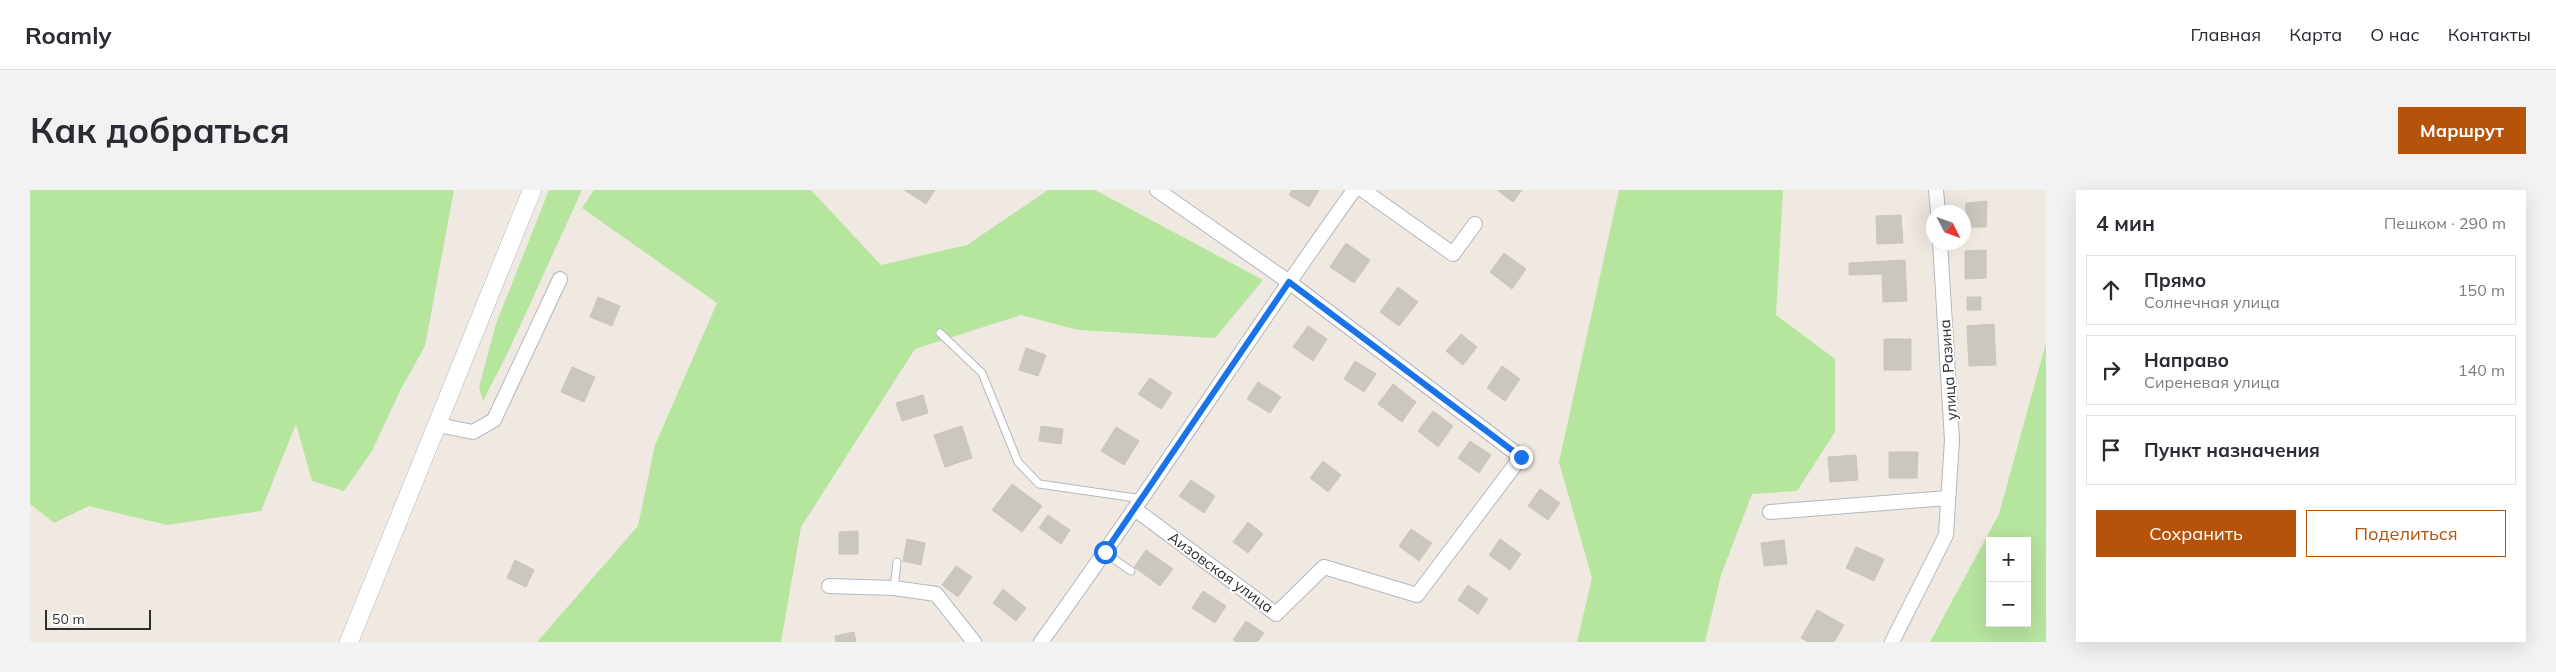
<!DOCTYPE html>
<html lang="ru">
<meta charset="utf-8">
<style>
body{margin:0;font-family:Mulish,sans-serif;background:#f2f2f3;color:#2b2b33}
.controls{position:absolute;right:15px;bottom:15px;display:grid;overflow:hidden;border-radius:0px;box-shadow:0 5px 20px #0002}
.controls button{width:45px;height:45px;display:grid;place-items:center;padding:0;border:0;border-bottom:1px solid #e1e1e2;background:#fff;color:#2b2b33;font:25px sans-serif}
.compass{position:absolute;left:1896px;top:15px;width:45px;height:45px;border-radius:50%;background:#fff;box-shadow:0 5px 20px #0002;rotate:132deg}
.scale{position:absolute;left:15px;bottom:12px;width:106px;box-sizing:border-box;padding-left:5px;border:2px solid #2e2e2e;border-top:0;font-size:14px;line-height:18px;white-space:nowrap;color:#2e2e2e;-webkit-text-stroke:4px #fff;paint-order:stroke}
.stop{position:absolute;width:15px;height:15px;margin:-11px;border:4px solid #1a73e8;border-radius:50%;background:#fff}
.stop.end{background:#1a73e8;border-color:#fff;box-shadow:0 1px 5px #0008}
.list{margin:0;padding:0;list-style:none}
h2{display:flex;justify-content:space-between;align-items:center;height:65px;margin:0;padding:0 20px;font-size:21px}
h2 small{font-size:16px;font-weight:400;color:#7c7c81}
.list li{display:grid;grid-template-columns:32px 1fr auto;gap:15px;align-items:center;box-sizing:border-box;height:70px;margin:0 10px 10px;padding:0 10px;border:1px solid #e1e1e2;border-radius:0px}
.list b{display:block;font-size:19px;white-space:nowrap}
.list p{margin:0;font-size:16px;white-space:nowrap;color:#7c7c81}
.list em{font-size:16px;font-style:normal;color:#7c7c81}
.actions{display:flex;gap:10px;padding:15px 20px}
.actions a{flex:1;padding:11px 0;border:1px solid #b45309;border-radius:0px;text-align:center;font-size:18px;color:#b45309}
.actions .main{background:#b45309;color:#fff}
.icon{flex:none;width:28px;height:28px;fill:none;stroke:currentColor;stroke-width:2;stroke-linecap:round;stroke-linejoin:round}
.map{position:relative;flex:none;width:2016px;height:452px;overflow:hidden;border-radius:0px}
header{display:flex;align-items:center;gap:30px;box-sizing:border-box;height:70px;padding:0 25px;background:#fff;border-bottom:1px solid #e1e1e2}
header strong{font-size:24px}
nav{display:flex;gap:28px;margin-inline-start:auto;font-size:18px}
.intro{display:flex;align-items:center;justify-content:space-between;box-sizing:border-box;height:120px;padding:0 30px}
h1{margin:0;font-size:35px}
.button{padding:12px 22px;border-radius:0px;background:#b45309;color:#fff;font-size:18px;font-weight:700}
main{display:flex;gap:30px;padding:0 30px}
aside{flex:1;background:#fff;border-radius:0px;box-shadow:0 5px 20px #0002}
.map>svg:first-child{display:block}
.green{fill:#b6e59e;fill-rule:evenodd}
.building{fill:#cbc7bf;stroke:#cbc5ba}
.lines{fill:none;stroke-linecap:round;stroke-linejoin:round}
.service-casing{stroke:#b4b7c1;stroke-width:9}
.minor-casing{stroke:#b4b7c1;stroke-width:16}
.tertiary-casing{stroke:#b4b7c1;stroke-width:19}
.service{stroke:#fff;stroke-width:7}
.minor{stroke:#fff;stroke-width:14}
.tertiary{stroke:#fff;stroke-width:18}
.route{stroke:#1a73e8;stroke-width:6}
.labels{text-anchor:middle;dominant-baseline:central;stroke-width:4;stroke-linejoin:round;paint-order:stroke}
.street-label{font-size:15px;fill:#2e2e2e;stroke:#fff}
</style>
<header>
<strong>Roamly</strong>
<nav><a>Главная</a><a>Карта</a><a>О нас</a><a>Контакты</a></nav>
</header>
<div class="intro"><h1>Как добраться</h1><a class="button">Маршрут</a></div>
<main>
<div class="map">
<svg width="2016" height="452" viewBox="0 0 2016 452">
<rect width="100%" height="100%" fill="#efe9e1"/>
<!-- green -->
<path class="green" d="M0,0h424l-29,156 -24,43 -29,62 -28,40 -32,-10 -16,-57 -35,87 -94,14 -78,-19 -35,17 -24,-19z
M519,0h33l-73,160 -26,51 -4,-14 17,-63z
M564,0h217l70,75 86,-20 81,-55h47l168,90 -48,58 -137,-8 -57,-15 -106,34 -114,178 -20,115h-244l101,-116 17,-81 62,-142 -135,-95z
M1589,0h164l-7,125 59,44v73l-38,59 -45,3 -31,81 -16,67h-128l15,-64 -33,-116z
M2016,153v299h-116l69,-128zM1960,351h37v82h-37z"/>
<!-- building -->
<path class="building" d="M874,0h31l-9,14z
M1262,0h27l-10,17 -20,-12z
M1467,0h25l-9,12z
M1957,11l-1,26h-21l1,-24z
M1871,25l2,28 -26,1 -1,-28z
M1316,53l24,17 -16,23 -24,-16z
M1956,60v28l-21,1v-28z
M1474,63l22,16 -14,20 -22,-17z
M1875,70l2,41 -24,1 -1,-28 -33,1v-12z
M1368,97l20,15 -19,24 -19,-14z
M568,107l22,9 -8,20 -22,-9z
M1937,107h14v13h-14z
M1964,134l2,41 -27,1 -2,-40z
M1278,136l19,13 -14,22 -20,-14z
M1431,144l16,13 -14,18 -17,-14z
M1854,149h27v31h-27z
M996,158l20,7 -8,21 -19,-6z
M1325,171l21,13 -12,18 -20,-13z
M1472,176l18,13 -15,22 -18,-13z
M542,177l23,10 -11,25 -23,-10z
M1120,188l22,15 -11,16 -23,-15z
M1228,192l23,15 -11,16 -23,-14z
M1363,194l23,18 -14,20 -24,-18z
M893,205l5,18 -26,8 -6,-18z
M1403,221l20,15 -15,21 -20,-16z
M932,236l10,32 -27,9 -11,-32z
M1011,236l22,3 -2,15 -22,-3z
M1086,237l23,14 -15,24 -23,-14z
M1440,251l21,14 -12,18 -21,-15z
M1859,262h29l-1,26h-28z
M1826,265l2,25 -28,2 -2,-25z
M1293,271l18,14 -13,17 -18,-14z
M1161,290l24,16 -11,17 -25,-17z
M982,294l30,22 -20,26 -30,-22z
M1510,299l20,14 -12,17 -20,-14z
M1018,325l22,15 -9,14 -22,-16z
M1218,332l15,12 -15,19 -15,-11z
M1381,339l21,14 -13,18 -20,-15z
M828,341v23h-19v-22z
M877,349l18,4 -4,22 -18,-4z
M1470,349l21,15 -11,16 -21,-15z
M1754,350l3,24 -23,2 -3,-23z
M1826,357l28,12 -10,22 -28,-13z
M1116,360l27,19 -13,17 -26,-19z
M485,370l19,10 -8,17 -19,-9z
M926,376l16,11 -14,20 -16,-12z
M1438,395l20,14 -10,15 -20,-14z
M973,399l23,19 -10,13 -23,-18z
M1173,401l23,15 -11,17 -23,-15z
M1787,420l27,15 -10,17h-26l-7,-4z
M1216,431l18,12 -7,9h-21l-3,-2z
M824,442l2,10h-20l-1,-6z"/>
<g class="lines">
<!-- service casing -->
<g class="service-casing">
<path id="service" d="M910,143l42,40 36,89 21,22 104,15
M1075,363l26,18
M864,398l3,-26"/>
</g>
<!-- minor casing -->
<g class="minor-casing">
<path id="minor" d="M1333,0l90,64 22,-30
M1906,0l2,22
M408,235l35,7 21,-12 66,-141
M1106,320l140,104 48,-47 93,28 104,-138 -232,-175 -132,-92
M1740,322l178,-14
M799,396l65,2 42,6 38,48
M1011,452c108,-149 206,-303 313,-452
M1862,452l54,-107 6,-95 -12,-198"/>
</g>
<!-- tertiary casing -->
<g class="tertiary-casing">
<path id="tertiary" d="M319,452l183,-452"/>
</g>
<!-- service -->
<use href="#service" class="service"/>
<!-- minor -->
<use href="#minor" class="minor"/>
<!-- tertiary -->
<use href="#tertiary" class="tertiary"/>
</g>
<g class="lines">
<!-- route -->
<path class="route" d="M1075,362l184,-270 232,175"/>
</g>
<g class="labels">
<!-- street labels -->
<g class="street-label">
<text transform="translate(1918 180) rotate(-94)">улица Разина</text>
<text transform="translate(1191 382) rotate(36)">Аизовская улица</text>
</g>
</g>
</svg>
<div class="controls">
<button>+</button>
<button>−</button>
</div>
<svg class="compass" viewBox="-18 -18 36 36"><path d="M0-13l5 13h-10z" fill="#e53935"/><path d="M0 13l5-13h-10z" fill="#7c7c81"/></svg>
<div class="scale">50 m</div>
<div class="stop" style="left:1075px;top:362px"></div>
<div class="stop end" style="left:1491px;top:267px"></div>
</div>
<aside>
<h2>4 мин<small>Пешком · 290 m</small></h2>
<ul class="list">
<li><svg class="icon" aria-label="ahead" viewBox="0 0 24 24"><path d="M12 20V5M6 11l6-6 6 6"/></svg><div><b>Прямо</b><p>Солнечная улица</p></div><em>150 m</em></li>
<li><svg class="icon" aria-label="right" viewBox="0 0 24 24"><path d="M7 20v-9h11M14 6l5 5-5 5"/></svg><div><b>Направо</b><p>Сиреневая улица</p></div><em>140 m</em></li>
<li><svg class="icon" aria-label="arrive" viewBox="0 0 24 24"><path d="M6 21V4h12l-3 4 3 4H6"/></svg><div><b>Пункт назначения</b></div></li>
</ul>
<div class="actions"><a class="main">Сохранить</a><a>Поделиться</a></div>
</aside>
</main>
